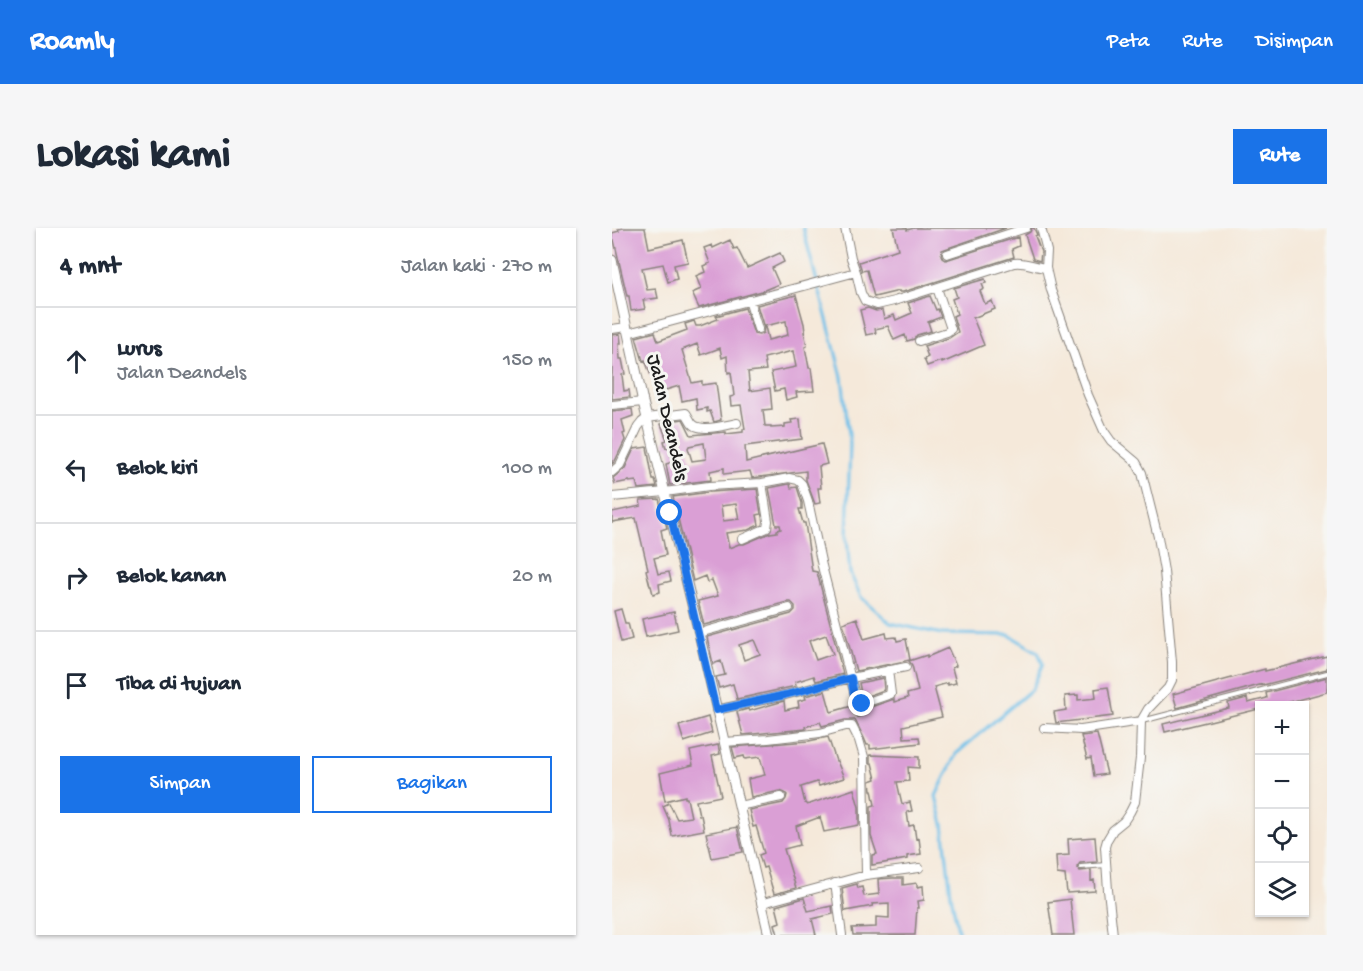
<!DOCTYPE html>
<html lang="id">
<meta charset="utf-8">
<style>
body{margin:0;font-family:"Gochi Hand",sans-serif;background:#f6f6f7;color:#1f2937}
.controls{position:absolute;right:18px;bottom:18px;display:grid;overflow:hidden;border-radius:0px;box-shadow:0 2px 4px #0004}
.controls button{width:54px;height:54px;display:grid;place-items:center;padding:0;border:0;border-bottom:2px solid #e0e1e3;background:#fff;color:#1f2937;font:30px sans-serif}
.stop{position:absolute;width:18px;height:18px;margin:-14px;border:4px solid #1a73e8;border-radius:50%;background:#fff}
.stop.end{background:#1a73e8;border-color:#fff;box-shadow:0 2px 6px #0008}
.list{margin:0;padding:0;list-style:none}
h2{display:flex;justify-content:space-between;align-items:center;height:78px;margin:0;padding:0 24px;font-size:26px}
h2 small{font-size:20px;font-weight:400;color:#747a83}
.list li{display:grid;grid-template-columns:39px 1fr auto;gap:18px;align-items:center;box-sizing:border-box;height:108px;padding:0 24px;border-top:2px solid #e0e1e3}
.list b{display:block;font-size:22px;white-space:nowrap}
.list p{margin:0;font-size:20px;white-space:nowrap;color:#747a83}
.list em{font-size:20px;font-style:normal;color:#747a83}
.actions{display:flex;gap:12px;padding:18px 24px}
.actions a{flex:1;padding:14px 0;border:2px solid #1a73e8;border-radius:0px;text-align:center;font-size:21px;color:#1a73e8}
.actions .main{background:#1a73e8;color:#fff}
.icon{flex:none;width:33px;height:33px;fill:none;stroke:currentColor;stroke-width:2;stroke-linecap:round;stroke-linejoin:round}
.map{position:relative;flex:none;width:715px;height:707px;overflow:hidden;border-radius:0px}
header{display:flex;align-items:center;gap:36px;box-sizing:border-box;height:84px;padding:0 30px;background:#1a73e8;color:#fff}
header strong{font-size:28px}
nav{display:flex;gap:33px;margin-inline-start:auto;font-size:21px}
.intro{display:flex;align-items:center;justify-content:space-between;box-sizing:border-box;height:144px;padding:0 36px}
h1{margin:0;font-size:42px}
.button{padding:15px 27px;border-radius:0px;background:#1a73e8;color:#fff;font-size:21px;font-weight:700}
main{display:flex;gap:36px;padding:0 36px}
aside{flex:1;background:#fff;border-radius:0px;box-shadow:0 2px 4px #0004}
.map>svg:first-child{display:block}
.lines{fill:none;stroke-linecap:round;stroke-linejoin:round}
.stream{stroke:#6dc0e9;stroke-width:3}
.building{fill:#da9fd5;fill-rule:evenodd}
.service-casing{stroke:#88827b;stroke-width:6}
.minor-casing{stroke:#88827b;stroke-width:10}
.tertiary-casing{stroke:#88827b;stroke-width:11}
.service{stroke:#fff;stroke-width:4}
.minor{stroke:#fff;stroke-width:8}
.tertiary{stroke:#fff;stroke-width:9}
.route{stroke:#1a73e8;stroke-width:8}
.labels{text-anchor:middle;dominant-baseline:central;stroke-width:6;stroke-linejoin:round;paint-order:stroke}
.street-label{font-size:20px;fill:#1c1c1c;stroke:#f6f6f2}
</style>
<header>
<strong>Roamly</strong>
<nav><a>Peta</a><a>Rute</a><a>Disimpan</a></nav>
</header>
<div class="intro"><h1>Lokasi kami</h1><a class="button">Rute</a></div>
<main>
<aside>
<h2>4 mnt<small>Jalan kaki · 270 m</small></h2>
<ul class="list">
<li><svg class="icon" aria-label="ahead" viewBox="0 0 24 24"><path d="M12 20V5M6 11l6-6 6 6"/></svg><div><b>Lurus</b><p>Jalan Deandels</p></div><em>150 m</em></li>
<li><svg class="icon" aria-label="left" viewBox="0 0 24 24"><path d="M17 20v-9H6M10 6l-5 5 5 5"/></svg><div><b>Belok kiri</b></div><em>100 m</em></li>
<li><svg class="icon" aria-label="right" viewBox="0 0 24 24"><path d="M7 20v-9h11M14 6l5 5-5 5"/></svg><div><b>Belok kanan</b></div><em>20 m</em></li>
<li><svg class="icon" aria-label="arrive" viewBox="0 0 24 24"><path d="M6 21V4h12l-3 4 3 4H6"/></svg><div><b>Tiba di tujuan</b></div></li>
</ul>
<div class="actions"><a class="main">Simpan</a><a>Bagikan</a></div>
</aside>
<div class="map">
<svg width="715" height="707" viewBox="0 0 715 707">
<rect width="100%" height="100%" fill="#f6f6f2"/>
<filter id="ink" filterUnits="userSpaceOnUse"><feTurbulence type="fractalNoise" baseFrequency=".0167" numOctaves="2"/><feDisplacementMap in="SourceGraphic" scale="12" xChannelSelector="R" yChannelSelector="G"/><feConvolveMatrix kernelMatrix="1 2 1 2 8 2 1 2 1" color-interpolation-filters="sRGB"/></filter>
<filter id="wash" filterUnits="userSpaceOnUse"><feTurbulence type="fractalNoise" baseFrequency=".008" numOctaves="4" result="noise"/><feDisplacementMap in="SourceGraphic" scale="24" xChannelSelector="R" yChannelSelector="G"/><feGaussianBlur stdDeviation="1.35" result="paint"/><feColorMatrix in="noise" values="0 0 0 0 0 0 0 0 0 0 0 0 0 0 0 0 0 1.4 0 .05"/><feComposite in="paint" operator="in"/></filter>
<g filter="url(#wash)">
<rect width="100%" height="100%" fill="#f5e9da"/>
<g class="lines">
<!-- stream -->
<path class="stream" d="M191,0l39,149 8,66 -3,95 3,35 11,24 29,26 52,11 67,1 29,17 5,12 -11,25 -76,65 -20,42 7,28 8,71 8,40"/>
</g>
<g id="blocks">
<!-- building -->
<path class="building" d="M12,0h21l4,20 34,-8 5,22 -14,3 3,14 -9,3 -5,-18 -21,4 5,22 9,-1 2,9 -15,2 2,9 -14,2 -2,-15h-2l-13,-56 -2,1v-8l7,-2 -1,-2z
M281,0h14v2l7,-2h92l-61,21 -3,1 -1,5 2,4 3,1 72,-23 1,9 -7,3 2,8 -111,35h-4v-1l-25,6 -7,-27 -5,1 -3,-9 39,-13z
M420,0h2l3,7 -2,1 6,16 -1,9 -7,-2 -8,-24 5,-3z
M118,12l4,9 3,-1 10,20 33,-15 4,9 -12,6 7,16 -17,7 -63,17 -7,-15 9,-4 -5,-13 9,-4 -2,-6 7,-3 -6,-15 8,-3 1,3z
M373,51l1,4 -4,1 2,5 -4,2 5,13 7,-3 3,8 -22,9 11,27 -42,18 -1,-2 -14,5 -3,-7 4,-2 -4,-11 25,-8 9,-6 -5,-16 4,-2 -5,-15 5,-2 -3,-9z
M184,67l8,29 1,8h-1l3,14 -2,1 4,21h2l3,23 -18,1 1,5 -11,3 -2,-11 -9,2 -4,-19 25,-5 -3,-16 -29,7 2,12 -18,2 2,19 20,-3 2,21 -9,1 2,16h6v2l14,-1v-3l7,-1 -1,-3 9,-1 2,20 -57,7 1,16 76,-18 5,20 -8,2 2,22h-3l2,15 -5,1 -9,-24v-9l-54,7 -2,-7 -26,3v-6l-14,3 1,9 -41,5 -4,-21 7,-2 -4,-15 -3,1 -2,-7 3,-1 -6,-16 4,-2 18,-3 8,16 35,-3v2l17,-2v-3h2l-4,-24 -10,1 -1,-9 4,-1 -3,-24 -3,1 -1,-17 -5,2 -2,-10 -19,7 -4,-11 -15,6 10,33 10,-2v4l14,-2 5,37 -7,2 -4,-11 -3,1v-4l-10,2 -1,-12 -14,3 -3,-15 -20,6 -3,-9 -2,1 -9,-24 -2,1 -7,-24 19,-5 3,9 29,-11 -2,-6 9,-3 2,5h4l18,-7 -2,-3 29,-8 8,23 1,3 5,1 4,-2 1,-5 -7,-23zM174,93l2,14 -20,5 -3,-14zM92,215l2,16 -14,2 -4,-13 1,-2z
M318,68l6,14 2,-1 3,8 -13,5 3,9 -14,4 -3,4 -7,2 -2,-6 -11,5 -6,-14 -13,3 1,4 -10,2 -6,-25 8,-2 8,3 6,-1 2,9 10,-4 2,5 16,-7 -4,-10z
M8,106l1,9h-2l1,16h2l3,15 -3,1 2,16 5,-1 1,7 -18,2v-64z
M20,181l1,7 -11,4 3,13 -2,1 2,6 -10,21 -3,3v-53z
M35,219l6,33h2l2,7 -19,2 -2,-8 -7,1v-1l-14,3 -2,-6 12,-10 9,-19z
M177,256h1l1,4 6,-1 5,16v6h-3l4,14h2l7,48 5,1 26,102 -27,7 -2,-5 -19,6 1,4 -59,13 -4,-15 -14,4 -3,-11 9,-2 -4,-14 -8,3 -6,-27 84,-23 4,-4v-4l-4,-4h-4l-83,23 -6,-24 20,-5 -6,-16 -5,2 -2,-6 -12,5 -20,-84 37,-5 47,-3 4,25 -4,1 2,10 -11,5 -22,3 3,15 10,-4h5l26,-11 7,-1v-2l4,-1 -1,-4h-4l-7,-37zM124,276l3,15 -16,2 -2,-15zM214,407l7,19 -17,6 -7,-19zM142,412l6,14 -16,6 -5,-15z
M47,271l8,29 -6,2 5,25 -12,3 4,16 11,-2 2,9 -12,3 1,8 -7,2 -2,-8h-1l-4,-16 2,-1 -12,-51 -24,4v-10l29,-6 -1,-6z
M9,381l4,14h3l4,16 -11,3 -7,-31z
M62,384l4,18 -32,7 -4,-18z
M245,390l7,21 22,-6 1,5 9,-1 1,4 9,-2 4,21 -54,11 -13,-48z
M336,420l8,18 -4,2 4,15 -8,2v-2l-14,4 8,30 -39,9 1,12 15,-1 1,6 -50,6v-4h-3l-3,-7 -9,-18h-10l-23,6 -2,-4 -15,5 1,2 -63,6 -6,-23 11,-3 1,2 35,-10 1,9 14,-3 -1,-6 8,-2 -1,-3 20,-5 6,21 21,-6 5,11 10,-3 -2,-5 29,-10v3l14,-4 -1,-4 11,-3 -6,-26 -3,-4 18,-6v2z
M715,428v13l-64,16v-1l-86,24 -4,-14 92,-25v2z
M715,449v15l-48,13h-21l1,4 -94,23 -2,-8 66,-16 -1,-5 19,-5 1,5 19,-5 -1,-5z
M271,450l1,12 -22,8 -3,-15z
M496,459l5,29 -57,7 -2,-11 12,-2 -1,-14 13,-1v5l18,-2 -1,-9z
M96,489l4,16 -28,9 -5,-16z
M485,506l10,40 -13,2 -3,-18 -4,1 -6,-23z
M216,509l8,24h1l7,17 -25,8 -2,-4 -16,5 4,16 2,2 47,-16 5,18v18l-35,7 -4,-15 -24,9 4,19 -16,4 12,39 -22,6 -8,-27 -3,1 -4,-13 5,-2 -8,-27 -3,1 -4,-17 34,-7 3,-4 1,-4 -2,-2 -5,-2 -29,6 -3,-18 17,-4 -5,-18 -15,2 -1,-3 -9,2 -3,-11 77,-6z
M106,517l2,9 -8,2 9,40 -25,5 3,14h2l3,15 -32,6 -3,-16 -6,-14 6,-3 8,16 14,-2 -4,-19h-2v-2l-20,5 -5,-28 33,-8 -3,-14z
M258,527l49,2v11l-11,-1 1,14 -12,1 5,22 8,-2 2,9 -5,1 2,14 5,-1 2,14 3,-1 2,16 -14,2v3l-35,6v-10l5,-1 -6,-18v-30l4,-1 -3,-15h-1l-1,-9 6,-2 -4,-16h-2z
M125,599l6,25 -31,6 -6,-25z
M483,609l2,25 -17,1 -3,4 3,4 11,-1v11l3,-1 1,11 -28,2 -2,-18 -8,-1 -1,-18 13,-1 -1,-16z
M281,650h10v7l14,-2v4l6,-1 1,14 -6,1 1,7h-2l-2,27h-62l-1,-7 24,-1v-10l13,1v-15l-17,1 1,2 -28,5 -3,-23 15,-4 1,4 4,-1 2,9 15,-2 -1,-15z
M192,670l4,13 24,-5 1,8 -21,5 4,16h-38l-3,-11 5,-2 -4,-16z
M458,671l4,36h-21l-5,-33z"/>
</g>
</g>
<g filter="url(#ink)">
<use href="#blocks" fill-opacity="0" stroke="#88827b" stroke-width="1.5"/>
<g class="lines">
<!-- service casing -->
<g class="service-casing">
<path id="service" d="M530,493l185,-48
M469,639l25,-2"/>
</g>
<!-- minor casing -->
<g class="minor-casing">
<path id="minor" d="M233,0l6,30 5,14
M429,0l6,23 -1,17 5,22 37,105 16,36 7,10 25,21 6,11 16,64 6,34 8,91v18l-4,8 -20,21 -7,12 -1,37 -5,44 -5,10 -6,9 -11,9 -6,10 -2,7 3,43 5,45
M335,26l79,-26
M137,72l9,29
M0,101l15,-2
M16,105l228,-61 5,21 4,8 12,4 17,-4 120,-38c10,-2 20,4 32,5
M307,113l28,-9 4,-3 -14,-41
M0,177l31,-3
M0,244l8,-7 18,-38 4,-5 5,-4 39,-5c3,4 4,9 8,12 9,7 33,0 43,-2
M0,269l53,-5 44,-6 53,-3 27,-5 9,2 4,4 6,17 14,65 35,137 5,1 29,-10 -3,-24
M130,311l25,-11 1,-7 -6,-38
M87,405l90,-25
M104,482l69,-15 66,-17 55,-11
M432,500l37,2 60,-9
M112,514l44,-3 35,-4 17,-2 26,-7h6l7,14 5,17 2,118
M127,578l42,-9
M223,655l7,52
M151,675l103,-28 53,-7"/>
</g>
<!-- tertiary casing -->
<g class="tertiary-casing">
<path id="tertiary" d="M0,32l31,142 56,231 70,302"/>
</g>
<!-- service -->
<use href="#service" class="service"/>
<!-- minor -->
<use href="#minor" class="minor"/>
<!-- tertiary -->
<use href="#tertiary" class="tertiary"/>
</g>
</g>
<g class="lines" filter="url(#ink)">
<!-- route -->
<path class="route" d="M58,285l46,197 69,-15 66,-17 4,22 2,3 5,1"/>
</g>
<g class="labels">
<!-- street labels -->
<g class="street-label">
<text transform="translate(54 190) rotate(77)">Jalan Deandels</text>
</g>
</g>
</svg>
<div class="controls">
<button>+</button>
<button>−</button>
<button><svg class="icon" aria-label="locate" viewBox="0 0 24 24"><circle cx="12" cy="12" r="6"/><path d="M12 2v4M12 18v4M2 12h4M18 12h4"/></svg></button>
<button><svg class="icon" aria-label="layers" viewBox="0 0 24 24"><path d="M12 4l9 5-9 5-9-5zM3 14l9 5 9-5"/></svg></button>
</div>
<div class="stop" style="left:58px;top:285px"></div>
<div class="stop end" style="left:250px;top:476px"></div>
</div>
</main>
